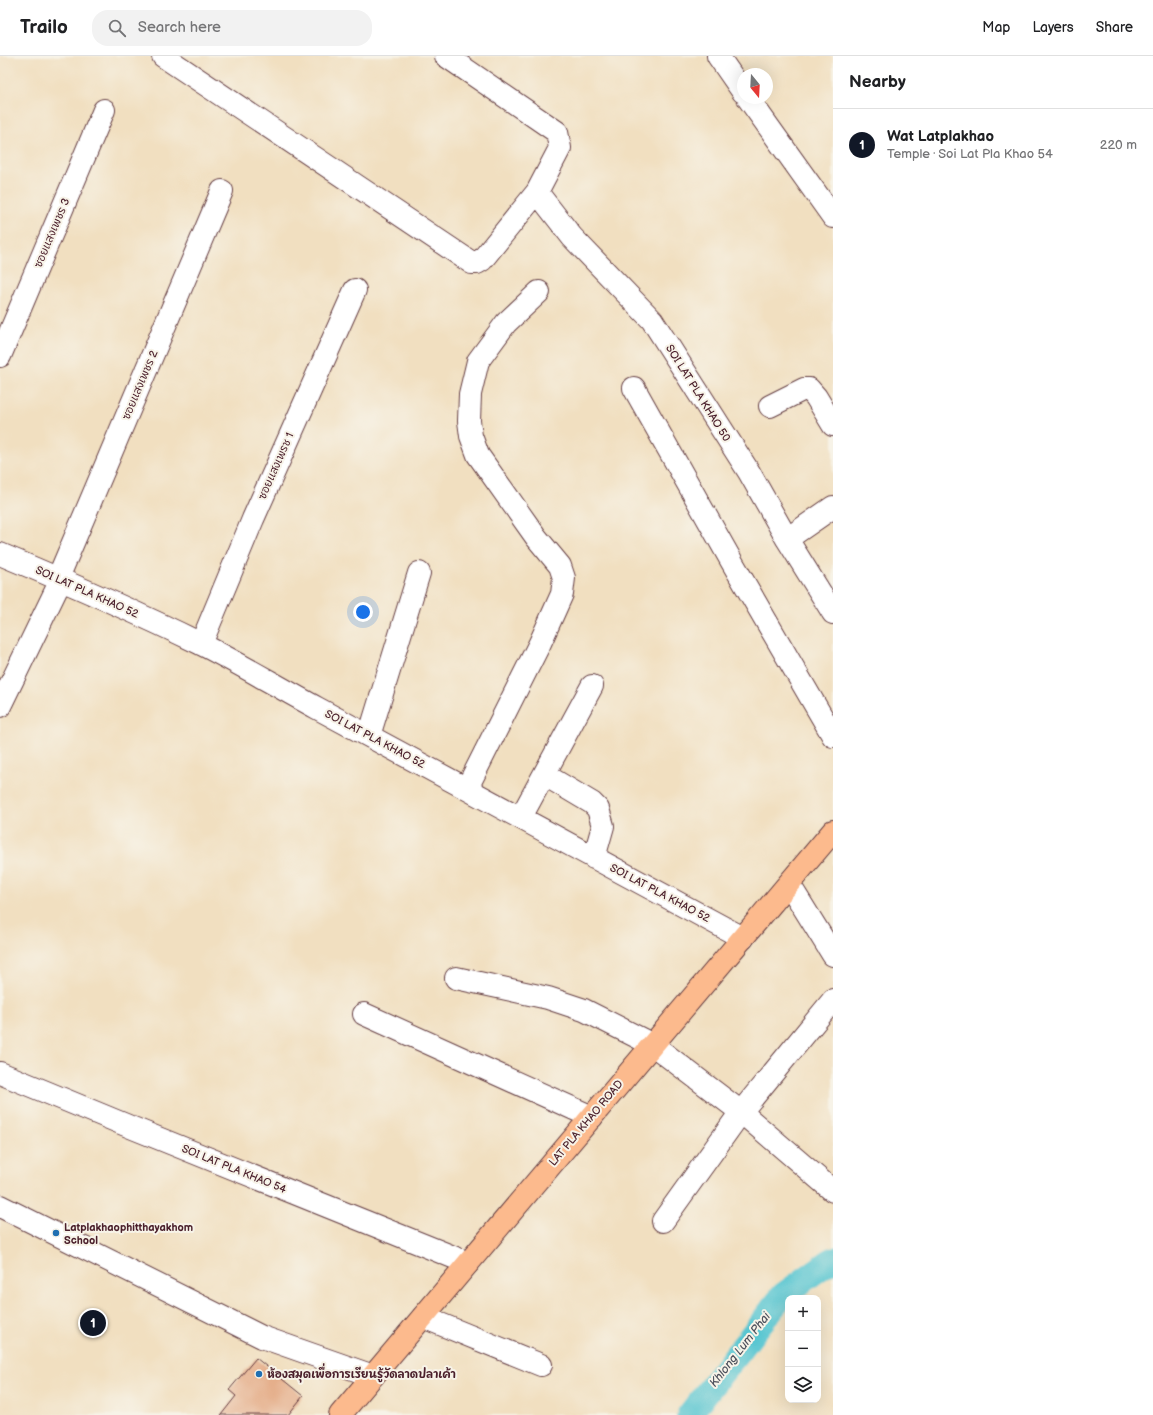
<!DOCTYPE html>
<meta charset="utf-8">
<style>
body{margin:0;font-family:"Balsamiq Sans","Playpen Sans Thai",sans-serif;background:#f2f2f2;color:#202124}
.controls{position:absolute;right:12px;bottom:12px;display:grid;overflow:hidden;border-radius:8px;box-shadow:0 4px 16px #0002}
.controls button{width:36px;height:36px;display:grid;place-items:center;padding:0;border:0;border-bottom:1px solid #e0e0e0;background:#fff;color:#202124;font:20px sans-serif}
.compass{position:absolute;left:737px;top:12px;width:36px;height:36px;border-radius:50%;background:#fff;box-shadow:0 4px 16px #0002;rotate:162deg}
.you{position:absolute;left:363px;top:556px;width:14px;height:14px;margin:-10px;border:3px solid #fff;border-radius:50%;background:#1a73e8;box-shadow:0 0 0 6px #1a73e833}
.badge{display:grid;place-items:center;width:26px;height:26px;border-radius:50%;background:#111827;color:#fff;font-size:13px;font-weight:700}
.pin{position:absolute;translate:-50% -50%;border:2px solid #fff;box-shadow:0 1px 4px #0006}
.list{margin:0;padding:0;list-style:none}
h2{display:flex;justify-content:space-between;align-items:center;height:52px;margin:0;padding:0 16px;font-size:17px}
h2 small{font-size:13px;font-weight:400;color:#757577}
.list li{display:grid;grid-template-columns:26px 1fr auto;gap:12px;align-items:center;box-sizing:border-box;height:72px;padding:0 16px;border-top:1px solid #e0e0e0}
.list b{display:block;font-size:15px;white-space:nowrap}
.list p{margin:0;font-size:13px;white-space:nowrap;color:#757577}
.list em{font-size:13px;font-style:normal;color:#757577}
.icon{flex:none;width:22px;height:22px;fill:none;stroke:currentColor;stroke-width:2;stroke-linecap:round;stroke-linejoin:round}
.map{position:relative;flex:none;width:833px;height:1359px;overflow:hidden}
header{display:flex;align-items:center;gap:24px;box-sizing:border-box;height:56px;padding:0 20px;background:#fff;border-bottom:1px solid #e0e0e0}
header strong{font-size:19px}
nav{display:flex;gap:22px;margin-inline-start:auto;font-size:14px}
.search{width:280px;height:36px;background:#f2f2f2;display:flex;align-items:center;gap:10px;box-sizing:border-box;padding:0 14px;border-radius:16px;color:#757577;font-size:15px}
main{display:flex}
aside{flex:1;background:#fff}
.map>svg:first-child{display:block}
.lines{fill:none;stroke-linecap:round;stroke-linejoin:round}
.canal{stroke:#59c6d1;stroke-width:25}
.building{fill:#e5af8b}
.minor-casing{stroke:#633c41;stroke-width:24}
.major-casing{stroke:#633c41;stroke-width:24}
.minor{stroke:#fff;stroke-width:22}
.major{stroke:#fcba8d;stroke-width:22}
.poi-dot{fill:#1f6fb2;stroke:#f7f3e8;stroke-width:1.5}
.labels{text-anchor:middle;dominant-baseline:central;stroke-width:4;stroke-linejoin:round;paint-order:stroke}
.street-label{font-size:11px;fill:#4a1f2b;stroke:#f7f3e8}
.poi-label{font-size:11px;font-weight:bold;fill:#4a1f2b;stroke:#f7f3e8;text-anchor:start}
.water-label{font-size:12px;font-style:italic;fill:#4e515d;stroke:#f7f3e8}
</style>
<header>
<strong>Trailo</strong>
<div class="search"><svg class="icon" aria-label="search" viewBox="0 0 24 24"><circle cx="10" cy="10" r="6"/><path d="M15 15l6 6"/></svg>Search here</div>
<nav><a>Map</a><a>Layers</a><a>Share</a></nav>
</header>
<main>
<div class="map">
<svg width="833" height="1359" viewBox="0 0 833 1359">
<rect width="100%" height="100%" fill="#f7f3e8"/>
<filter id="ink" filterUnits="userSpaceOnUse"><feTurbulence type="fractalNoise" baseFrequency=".025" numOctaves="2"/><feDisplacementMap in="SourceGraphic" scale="8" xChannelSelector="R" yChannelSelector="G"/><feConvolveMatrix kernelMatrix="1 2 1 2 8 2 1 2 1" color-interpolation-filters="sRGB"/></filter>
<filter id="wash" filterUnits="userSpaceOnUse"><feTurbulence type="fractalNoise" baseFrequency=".012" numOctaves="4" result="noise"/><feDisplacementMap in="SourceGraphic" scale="16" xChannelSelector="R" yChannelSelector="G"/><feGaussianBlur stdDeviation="0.9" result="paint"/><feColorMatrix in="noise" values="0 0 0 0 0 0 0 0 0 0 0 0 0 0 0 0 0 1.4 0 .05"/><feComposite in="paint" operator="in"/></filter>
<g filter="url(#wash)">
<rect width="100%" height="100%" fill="#f1dfc0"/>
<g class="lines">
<!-- canal -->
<path class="canal" d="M689,1359l94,-120 50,-36"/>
</g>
<g id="blocks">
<!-- building -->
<path class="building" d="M256,1302l47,38 -15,19h-67l15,-19 -7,-6z"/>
</g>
</g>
<g filter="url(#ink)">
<use href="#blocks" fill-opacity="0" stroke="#633c41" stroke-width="1"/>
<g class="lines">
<!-- minor casing -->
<g class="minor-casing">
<path id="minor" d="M163,0l309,207h5l5,-3 55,-68 23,-44 -3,-16 -111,-76
M718,0l25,36
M748,42l85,119
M537,136l35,45 80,83 97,152 38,67 46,74
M0,300l104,-246
M634,332l98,174 101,174
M770,350l34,-17h5l7,8 17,28
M787,483l46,-32
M0,498c67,28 134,57 199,89 40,20 79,44 118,65 143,76 284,154 426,230
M58,522l164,-387
M201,588l52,-125 102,-229
M0,650l61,-126
M369,680l50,-163
M545,719l47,28 6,6 5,17 -9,32
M467,732l73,-145 22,-49 2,-16 -4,-12 -24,-29 -58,-82 -7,-19 -2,-15 1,-27 8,-33 28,-38 33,-31
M521,761l71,-131
M789,828l44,71
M456,922l92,20 36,12 69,35 88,67 92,79
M364,958l228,103
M0,1017l133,55 335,135
M0,1150l262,131 111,39
M663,1165l78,-109 92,-112
M423,1261l118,48"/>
</g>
<!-- major casing -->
<g class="major-casing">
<path id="major" d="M340,1359l493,-584"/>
</g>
<!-- minor -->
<use href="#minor" class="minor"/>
<!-- major -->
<use href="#major" class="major"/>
</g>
</g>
<!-- markers -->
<g class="poi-dot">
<circle cx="56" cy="1177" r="4"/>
<circle cx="259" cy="1318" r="4"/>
</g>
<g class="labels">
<!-- street labels -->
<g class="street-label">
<text transform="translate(52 177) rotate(-67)">ซอยแสงเพชร 3</text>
<text transform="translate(140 329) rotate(-67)">ซอยแสงเพชร 2</text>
<text transform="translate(698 337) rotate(58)">SOI LAT PLA KHAO 50</text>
<text transform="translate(276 410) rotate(-66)">ซอยแสงเพรช 1</text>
<text transform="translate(87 536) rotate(24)">SOI LAT PLA KHAO 52</text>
<text transform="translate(375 683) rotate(28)">SOI LAT PLA KHAO 52</text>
<text transform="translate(660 837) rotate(28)">SOI LAT PLA KHAO 52</text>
<text transform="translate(586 1067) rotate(-50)">LAT PLA KHAO ROAD</text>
<text transform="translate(234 1113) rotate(22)">SOI LAT PLA KHAO 54</text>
</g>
<!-- poi labels -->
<g class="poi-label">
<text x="64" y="1171">Latplakhaophitthayakhom<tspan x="64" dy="13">School</tspan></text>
<text x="267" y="1318">ห้องสมุดเพื่อการเรียนรู้วัดลาดปลาเค้า</text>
</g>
<!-- water labels -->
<g class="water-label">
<text transform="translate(740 1294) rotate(-52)">Khlong Lum Phai</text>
</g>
</g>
</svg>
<div class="controls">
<button>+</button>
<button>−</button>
<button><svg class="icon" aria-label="layers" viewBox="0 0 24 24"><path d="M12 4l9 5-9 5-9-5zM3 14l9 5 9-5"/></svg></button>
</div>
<svg class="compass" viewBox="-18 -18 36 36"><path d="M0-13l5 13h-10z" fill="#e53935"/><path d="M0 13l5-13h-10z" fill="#757577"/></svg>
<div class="you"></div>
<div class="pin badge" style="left:93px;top:1267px">1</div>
</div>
<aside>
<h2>Nearby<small></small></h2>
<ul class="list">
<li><span class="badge">1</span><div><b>Wat Latplakhao</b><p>Temple · Soi Lat Pla Khao 54</p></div><em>220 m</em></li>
</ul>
</aside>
</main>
